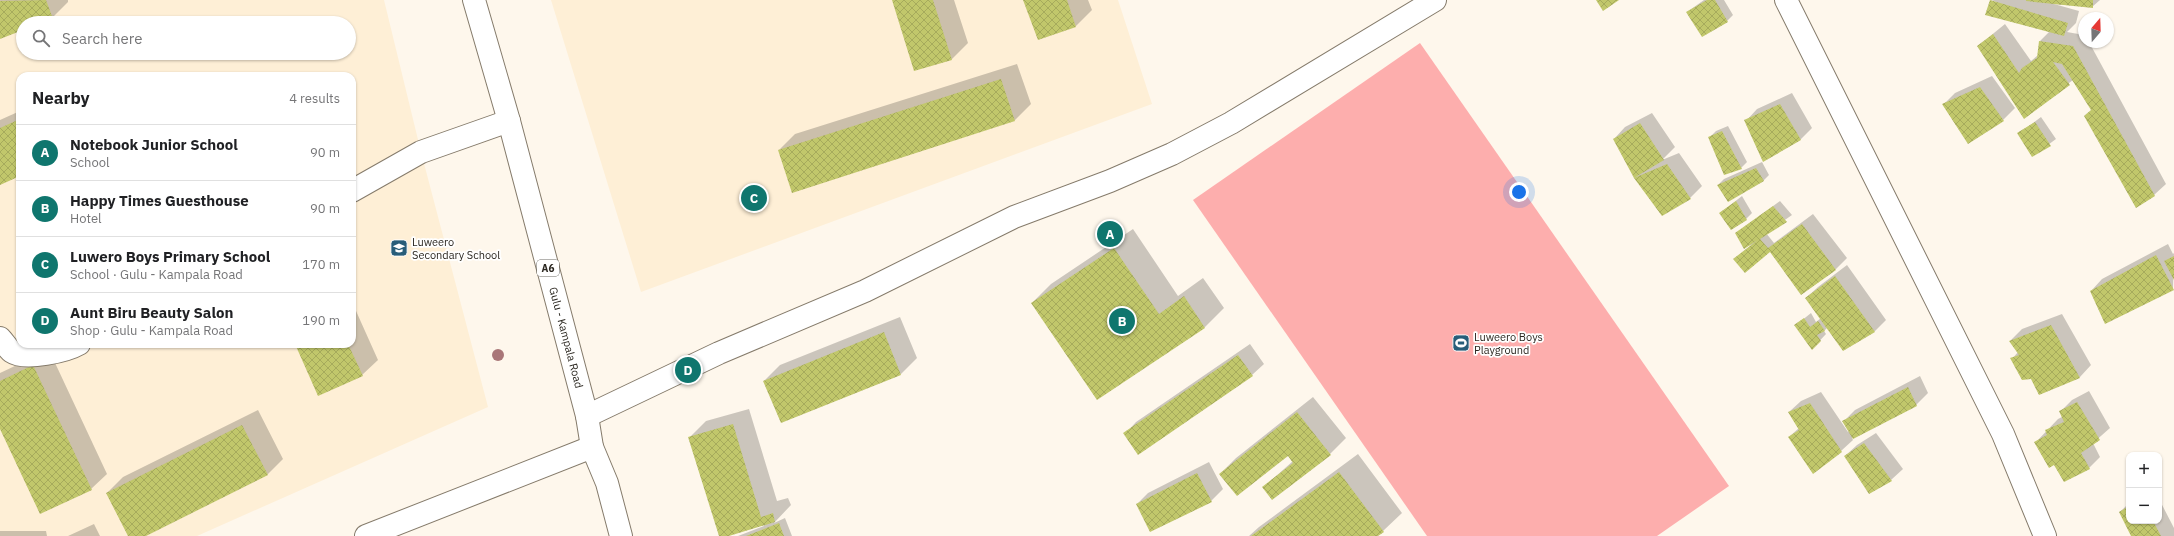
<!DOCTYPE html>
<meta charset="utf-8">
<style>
body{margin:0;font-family:"IBM Plex Sans",sans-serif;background:#f2f2f2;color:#202124}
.controls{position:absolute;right:12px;bottom:12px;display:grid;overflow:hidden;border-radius:8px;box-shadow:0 1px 3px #0004}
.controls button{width:36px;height:36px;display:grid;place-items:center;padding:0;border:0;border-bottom:1px solid #e0e0e0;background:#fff;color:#202124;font:20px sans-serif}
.compass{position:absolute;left:2078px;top:12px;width:36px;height:36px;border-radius:50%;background:#fff;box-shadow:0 1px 3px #0004;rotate:19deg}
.you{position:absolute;left:1519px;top:192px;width:14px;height:14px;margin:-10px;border:3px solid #fff;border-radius:50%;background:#1a73e8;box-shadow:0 0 0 6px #1a73e833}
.badge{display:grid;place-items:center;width:26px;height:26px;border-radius:50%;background:#0f766e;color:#fff;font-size:13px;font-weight:700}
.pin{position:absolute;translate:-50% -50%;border:2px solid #fff;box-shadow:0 1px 4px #0006}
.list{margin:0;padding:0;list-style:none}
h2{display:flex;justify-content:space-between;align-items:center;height:52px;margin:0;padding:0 16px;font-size:17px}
h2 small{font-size:13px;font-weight:400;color:#757577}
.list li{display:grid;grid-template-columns:26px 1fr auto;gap:12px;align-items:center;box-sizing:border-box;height:56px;padding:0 16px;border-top:1px solid #e0e0e0}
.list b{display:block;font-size:15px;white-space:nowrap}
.list p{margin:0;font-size:13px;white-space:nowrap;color:#757577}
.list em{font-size:13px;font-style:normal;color:#757577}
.icon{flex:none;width:22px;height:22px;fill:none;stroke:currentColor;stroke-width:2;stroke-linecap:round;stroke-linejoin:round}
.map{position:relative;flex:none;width:2174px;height:536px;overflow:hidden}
.search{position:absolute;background:#fff;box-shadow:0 1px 3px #0004;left:16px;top:16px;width:340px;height:44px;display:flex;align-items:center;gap:10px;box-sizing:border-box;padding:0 14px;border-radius:22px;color:#757577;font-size:15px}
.panel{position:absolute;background:#fff;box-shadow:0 1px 3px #0004;left:16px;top:72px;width:340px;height:276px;border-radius:12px}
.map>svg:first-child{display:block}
.built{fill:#feefd6;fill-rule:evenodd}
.grass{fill:#fdaead}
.shadow{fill:#0003}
.building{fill:url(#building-cross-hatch)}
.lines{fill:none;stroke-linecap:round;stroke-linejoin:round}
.minor-casing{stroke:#857b6b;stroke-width:24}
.major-casing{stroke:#857b6b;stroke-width:24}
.minor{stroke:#fff;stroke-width:22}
.major{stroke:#fff;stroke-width:22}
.tree{fill:#a97678}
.labels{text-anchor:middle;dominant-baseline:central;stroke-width:3.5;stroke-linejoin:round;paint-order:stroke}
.shield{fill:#fff;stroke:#6b6863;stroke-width:1}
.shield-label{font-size:10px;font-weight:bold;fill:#2b2720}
.poi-label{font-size:11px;fill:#2b2720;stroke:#fff;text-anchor:start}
.street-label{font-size:11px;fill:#2b2720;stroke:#fff}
</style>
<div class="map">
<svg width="2174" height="536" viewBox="0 0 2174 536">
<defs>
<pattern id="building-cross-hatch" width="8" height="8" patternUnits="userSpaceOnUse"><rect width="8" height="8" fill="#c1c76b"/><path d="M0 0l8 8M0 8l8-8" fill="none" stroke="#a6ab5c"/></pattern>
</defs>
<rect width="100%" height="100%" fill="#fef7ec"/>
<!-- built -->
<path class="built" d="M0,0h384l37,152 67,255 -291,129h-197zM23,23h326v30h-326zM20,76h332v268h-332z
M551,0h567l34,104 -511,188z"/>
<!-- grass -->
<path class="grass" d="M1420,43l309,443 -72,50h-230l-234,-336z"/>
<!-- shadow -->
<path class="shadow" d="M0,0h68v2l-16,16 -13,5h-16v6l-23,9z
M893,0h61l14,43 -16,16 -37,11z
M1024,0h64l4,10 -16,16 -38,13z
M1704,0h20l9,15 -6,6 -40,-9z
M1992,0h108l-8,7 -38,-3 25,7 -3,12 -9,9 17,3v7h5l77,142 -12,11 -62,-86 -19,-29 -49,37 -46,-71 27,-22 26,37 7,-6 2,-14 10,-10z
M1017,64l14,40 -16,16 -236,30 16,-16z
M1992,76l23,32 -12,12 -35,23 -25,-38 12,-12z
M1792,93l20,35 -12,12 -54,-19 11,-12z
M20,111v64l-20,9v-64z
M1652,113l23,34 -13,13 17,-7 23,33 -12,12 -28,17 -27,-37 -21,-39 11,-12z
M2041,117l15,22 -23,17 -15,-22z
M1728,126l19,36 -6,6 -31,-31 6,-6z
M1762,162l7,13 -5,5 -36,21 -10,-16 6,-6z
M1742,196l10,17 -6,6 -26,-6z
M1780,201l12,14 -26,18 8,10 39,-29 34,44 -11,11 -34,25 -32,-44 -36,9 17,-14 -15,-12z
M1133,229l45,67 25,-18 21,30 -19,19 -108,72 -65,-96 19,-19z
M2168,244l5,10 1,-1 -1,36 -82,2 11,-12z
M1847,265l39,55 -11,11 -32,19 -16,-22 -3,3 2,3 -14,15 -16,-24 15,-12 5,9 5,-4 -15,-20 12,-11z
M352,302l26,58 -16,15 -66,-31h56z
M2062,314l29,51 -11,12 -41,17 -8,-16 -19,-19 6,-7 -8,-11 12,-12z
M900,317l17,41 -16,16 -120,48 -17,-41 16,-16z
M1250,344l14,20 -12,11 -127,59 11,-12z
M49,350l58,124 -16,15 -91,-63v-53z
M1920,376l8,17 -12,12 -64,33 1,2 -12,11 -52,-14 10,-9 -10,-16 12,-11 20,-9 27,40h2l-6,-11 11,-11z
M2089,391l21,37 -17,15 7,14 -11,11 -34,-4 -19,-22 22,-23 4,-2 -2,-5 12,-12z
M1313,397l33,41 -16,16 -66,33 29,-26 -5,-6 -68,19 16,-16z
M749,409l28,92 11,-3 3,7 -17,18 11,-5 7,18h-54l26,-10v-1l-44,11 -30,-99 16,-16z
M258,410l25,49 -16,16 -123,61h-15l-22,-43 16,-16z
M1876,433l27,36 -12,11 -46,-24 12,-11z
M1358,454l44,59 -19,18 -6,5h-128l10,-9z
M1209,462l14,27 -12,12 -74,3 11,-11z
M2159,499l15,29v8h-42l-12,-24 9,-9v18h30z
M94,524l6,12h-32z
M0,531h46l1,5h-47z"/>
<!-- building -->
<path class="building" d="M46,0l7,19 -11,4h-19v7l-23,9v-38z
M892,0h41l19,60 -38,11z
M1023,0h44l9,27 -38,13z
M1596,0h23l-16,11z
M1707,0h8l13,22 -26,15 -16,-25z
M1990,0l78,23 -4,13 -79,-21z
M2026,0h67v8l-67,-7z
M1993,34l26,39 3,-5 15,-10 2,-17 34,5 82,150 -19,12 -52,-92 7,-6 -29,-46 -9,-2 17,23 -46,34 -47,-73z
M1001,79l14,42 -223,72 -14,-43z
M1980,87l24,34 -36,23 -26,-40z
M1780,104l21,36 -38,22 -19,-42z
M20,119v57l-20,9v-57z
M2035,122l16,24 -19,11 -15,-24z
M1640,123l24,37 -30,18 -21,-39z
M1722,131l20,38 -18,6 -16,-38z
M1667,164l24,35 -29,17 -28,-38z
M1756,168l8,13 -36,21 -11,-17z
M1736,201l11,19 -16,10 -12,-17z
M1773,206l14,16 -27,17 8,9 34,-24 34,46 -35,25 -31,-43 -25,21 -12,-14 25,-19 -14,9 -9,-16z
M1114,248l45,66 25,-18 21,32 -108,72 -66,-97z
M2156,255l18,35 -69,34 -15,-33z
M2174,256v24l-10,-19z
M1835,276l40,56 -32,19 -38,-53z
M1804,318l6,9 8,-6 7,10 -8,4 4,6 -9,9 -18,-25z
M2051,325l29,53 -41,17 -8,-16 -9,1 -12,-22 9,-3 -10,-14z
M884,332l17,43 -120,48 -18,-42z
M295,344h53l15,32 -45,20z
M1238,355l15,21 -115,79 -15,-22z
M33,365l59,125 -52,24 -40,-85v-48z
M1908,387l9,19 -64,33 -11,-18z
M2077,402l23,38 -19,13 9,16 -26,13 -10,-17 -5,3 -15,-26 13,-7 -2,-5 19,-8 -5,-11z
M1810,403l32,49 -29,22 -25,-37 11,-7 -11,-18z
M1297,412l34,43 -59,45 -10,-13 31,-24 -5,-7 -51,40 -18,-22z
M733,424l28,93 12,-4 2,9 -46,14h-10l-31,-99z
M242,425l26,50 -122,61h-18l-22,-43z
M1864,443l28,38 -23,13 -25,-38z
M1339,472l45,60 -6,4h-127z
M1197,473l15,29 -62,30 -14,-28z
M2129,506v15h24l8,15h-30l-12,-24z
M779,523l5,13h-38z"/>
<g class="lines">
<!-- minor casing -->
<g class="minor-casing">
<path id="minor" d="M1786,0l217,434 42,102
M352,191l69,-39 88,-31
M0,338c4,4 8,11 12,14 13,9 55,-1 67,-8
M587,416l132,-63 146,-62 149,-74 96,-36 62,-27 59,-31 204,-123
M366,536l226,-89"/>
</g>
<!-- major casing -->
<g class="major-casing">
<g id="major">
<path id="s1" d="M474,0l35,121 78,295 5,31 15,36 14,53"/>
</g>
</g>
<!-- minor -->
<use href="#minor" class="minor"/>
<!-- major -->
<use href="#major" class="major"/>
</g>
<!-- trees -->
<circle class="tree" cx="498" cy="355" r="6"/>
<!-- icons -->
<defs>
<g id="school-square" transform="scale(0.9)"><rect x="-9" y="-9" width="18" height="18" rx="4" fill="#285d79" stroke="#fff"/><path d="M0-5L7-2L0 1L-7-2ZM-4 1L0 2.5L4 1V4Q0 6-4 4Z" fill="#fff"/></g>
<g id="stadium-square" transform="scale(0.9)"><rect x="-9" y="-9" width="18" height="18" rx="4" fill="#285d79" stroke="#fff"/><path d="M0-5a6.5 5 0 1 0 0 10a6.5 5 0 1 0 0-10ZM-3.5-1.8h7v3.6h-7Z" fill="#fff"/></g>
</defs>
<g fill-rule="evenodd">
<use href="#school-square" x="399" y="248"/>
<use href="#stadium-square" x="1461" y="343"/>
</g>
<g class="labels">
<!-- shield labels -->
<rect class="shield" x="537" y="260" width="22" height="16" rx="3"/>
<g class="shield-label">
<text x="548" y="268">A6</text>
</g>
<!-- poi labels -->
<g class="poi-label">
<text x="412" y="242">Luweero<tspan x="412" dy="13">Secondary School</tspan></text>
<text x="1474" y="337">Luweero Boys<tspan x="1474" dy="13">Playground</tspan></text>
</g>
<!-- street labels -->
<g class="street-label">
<text stroke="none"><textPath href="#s1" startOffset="350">Gulu - Kampala Road</textPath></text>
</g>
</g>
</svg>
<div class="controls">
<button>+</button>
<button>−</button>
</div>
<svg class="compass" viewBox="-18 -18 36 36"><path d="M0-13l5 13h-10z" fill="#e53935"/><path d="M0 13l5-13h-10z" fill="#757577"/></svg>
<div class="you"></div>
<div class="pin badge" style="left:1110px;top:234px">A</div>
<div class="pin badge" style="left:1122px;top:321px">B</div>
<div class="pin badge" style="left:754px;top:198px">C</div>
<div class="pin badge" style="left:688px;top:370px">D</div>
<div class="search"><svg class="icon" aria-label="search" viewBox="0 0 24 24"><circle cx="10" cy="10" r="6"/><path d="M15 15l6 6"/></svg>Search here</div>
<section class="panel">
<h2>Nearby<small>4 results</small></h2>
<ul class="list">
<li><span class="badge">A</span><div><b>Notebook Junior School</b><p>School</p></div><em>90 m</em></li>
<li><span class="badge">B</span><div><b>Happy Times Guesthouse</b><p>Hotel</p></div><em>90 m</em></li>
<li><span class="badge">C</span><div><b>Luwero Boys Primary School</b><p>School · Gulu - Kampala Road</p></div><em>170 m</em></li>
<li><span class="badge">D</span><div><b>Aunt Biru Beauty Salon</b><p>Shop · Gulu - Kampala Road</p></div><em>190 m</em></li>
</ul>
</section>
</div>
